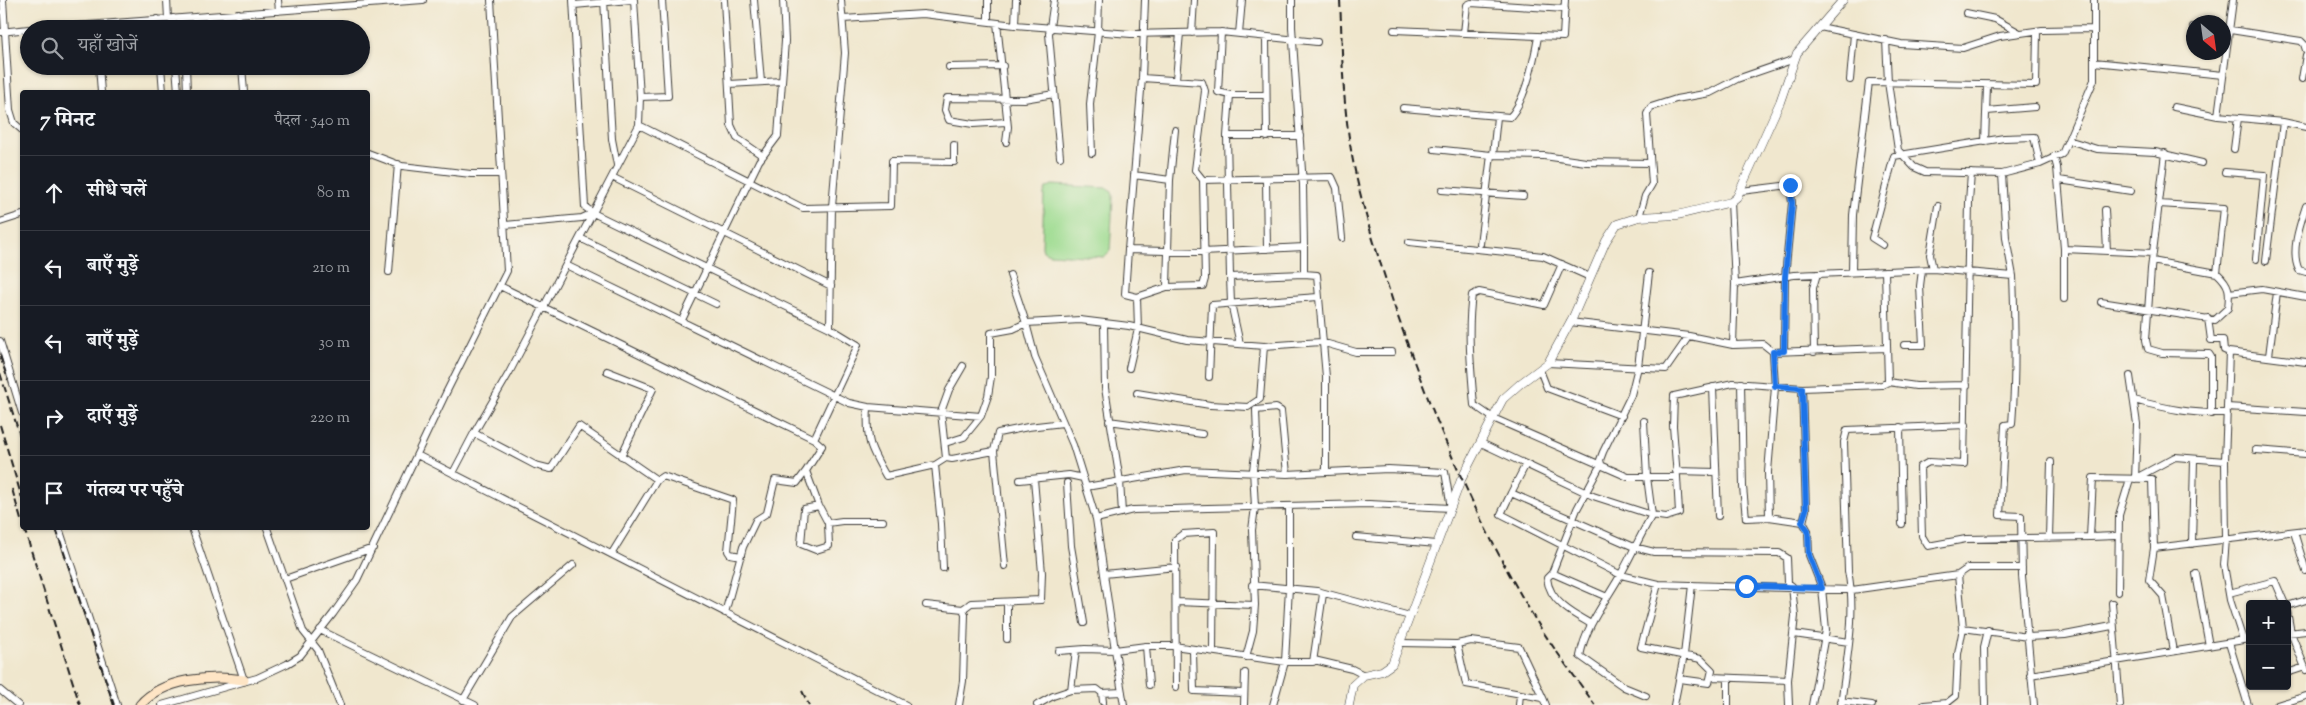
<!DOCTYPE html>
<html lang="hi">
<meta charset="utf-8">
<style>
body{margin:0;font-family:"Sorts Mill Goudy","Noto Serif Devanagari",serif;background:#20242c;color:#f1f3f6}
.controls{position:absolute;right:15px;bottom:15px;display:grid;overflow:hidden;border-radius:5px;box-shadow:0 1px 4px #0004}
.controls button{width:45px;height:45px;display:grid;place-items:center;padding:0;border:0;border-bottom:1px solid #363941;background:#171b24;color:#f1f3f6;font:25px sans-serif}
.compass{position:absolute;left:2186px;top:15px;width:45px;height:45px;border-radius:50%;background:#171b24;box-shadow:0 1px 4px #0004;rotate:151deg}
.stop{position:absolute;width:15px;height:15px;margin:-11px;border:4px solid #1a73e8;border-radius:50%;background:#fff}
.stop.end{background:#1a73e8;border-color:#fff;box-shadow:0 1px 5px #0008}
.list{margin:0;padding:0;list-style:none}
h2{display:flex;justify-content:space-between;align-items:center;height:65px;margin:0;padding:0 20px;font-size:21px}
h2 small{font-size:16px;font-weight:400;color:#9ea1a6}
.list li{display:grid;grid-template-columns:32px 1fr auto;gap:15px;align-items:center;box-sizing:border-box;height:75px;padding:0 20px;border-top:1px solid #363941}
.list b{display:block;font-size:19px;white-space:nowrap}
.list em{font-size:16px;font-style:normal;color:#9ea1a6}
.icon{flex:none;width:28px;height:28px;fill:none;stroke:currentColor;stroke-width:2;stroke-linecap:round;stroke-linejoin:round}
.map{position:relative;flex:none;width:2306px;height:705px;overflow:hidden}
.search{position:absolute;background:#171b24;box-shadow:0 1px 4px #0004;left:20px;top:20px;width:350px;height:55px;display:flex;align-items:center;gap:12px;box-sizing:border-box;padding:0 18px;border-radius:28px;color:#9ea1a6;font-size:19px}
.panel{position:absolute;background:#171b24;box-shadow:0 1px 4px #0004;left:20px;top:90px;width:350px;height:440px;border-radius:5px}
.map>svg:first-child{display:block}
.green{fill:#9edc91;stroke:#5d7c56}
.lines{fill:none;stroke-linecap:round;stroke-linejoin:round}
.minor-casing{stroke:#3c3a37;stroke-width:8}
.tertiary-casing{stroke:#3c3a37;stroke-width:9}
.secondary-casing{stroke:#3c3a37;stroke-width:11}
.minor{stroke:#fff;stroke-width:6}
.tertiary{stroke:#fff;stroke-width:8}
.secondary{stroke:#fee5c5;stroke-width:9}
.rail{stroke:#1c1c1c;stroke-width:2;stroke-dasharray:8 4;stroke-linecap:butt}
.route{stroke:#1a73e8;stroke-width:6}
</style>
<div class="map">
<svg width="2306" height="705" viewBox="0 0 2306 705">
<rect width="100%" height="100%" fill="#f7f3e8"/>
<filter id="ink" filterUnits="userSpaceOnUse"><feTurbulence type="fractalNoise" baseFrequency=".02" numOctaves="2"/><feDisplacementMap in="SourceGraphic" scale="10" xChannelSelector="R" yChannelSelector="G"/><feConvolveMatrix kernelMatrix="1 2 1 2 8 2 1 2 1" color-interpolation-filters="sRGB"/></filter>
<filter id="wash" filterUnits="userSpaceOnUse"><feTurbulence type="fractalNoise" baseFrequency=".0096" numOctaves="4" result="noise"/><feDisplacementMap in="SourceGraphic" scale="20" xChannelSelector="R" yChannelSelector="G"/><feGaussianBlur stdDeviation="1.12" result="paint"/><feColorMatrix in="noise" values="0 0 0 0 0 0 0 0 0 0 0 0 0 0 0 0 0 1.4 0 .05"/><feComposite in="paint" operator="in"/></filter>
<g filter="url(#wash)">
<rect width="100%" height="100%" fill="#f0e7ce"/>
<!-- green -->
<path class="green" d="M1052,185l55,3 5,3 1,6 -3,54 -6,6 -55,-3 -6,-3 -1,-4 2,-54 2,-5z"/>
</g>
<g filter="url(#ink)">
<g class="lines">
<!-- minor casing -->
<g class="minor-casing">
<path id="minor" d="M3,0l7,110 4,13 8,7
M167,0l1,19
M278,0l1,11
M573,0l12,207 8,6 237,115 28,17 -44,94
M604,0l8,139 5,26
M724,0l7,125 6,13 26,18
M754,0l7,82
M1054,0l-5,34 11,123
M574,5l57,-5
M238,13l1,16
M1966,13l29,6 25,14
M173,18l1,11
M182,18l1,11
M157,19l1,10
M843,19l80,-5 92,11 116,9 90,-2 96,10
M988,21v-21
M997,23l11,104 -2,15
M1015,25l1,-25
M1820,27l81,17 62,4 37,-12 42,-6 52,-1
M2193,27h1
M33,29l390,-29
M2224,29l77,12 3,3 2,6
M1394,30l169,7 2,-37
M0,32l29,-3
M1221,32l-3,60 12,3h36
M1192,33l2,-33
M1464,33l3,-28 4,-2 94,6
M1239,34l3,-34
M1266,37l1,100
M1886,40l2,42 10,68 16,17 11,5 77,2
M2094,62l129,13
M99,66l2,26
M161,66l2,26
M176,66l2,26
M186,66l1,26
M242,66l2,26
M949,67l54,-1
M1176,79l4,-46
M2302,79l4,-24
M1850,80l4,-46
M729,84l53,-3
M1230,95l-3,41 3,141 1,26 9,41
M640,97l28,-1 -6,-96
M2174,107l44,9 65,6 23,5
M1403,108l107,9c16,-18 24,-57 28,-80
M1987,111l48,-4
M2218,116l15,-116
M1006,122l-33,2 -24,-4 -4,-10 2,-12 77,1 30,-5
M639,125l164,83 88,-2 1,-45 62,1v-17
M1227,136h73
M2068,140l29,9 58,3 47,11
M1985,142l2,-56
M1434,149l57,6 53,1 42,6 64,1
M2234,149l4,-31
M368,153l34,13 69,8h30
M1092,153l-2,-49 8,-72 1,-32
M2165,153l-14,116 -5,71 2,9 14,4 47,1 2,3v57
M1493,155l4,-38
M2054,156l3,11 7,82v50
M2225,172l39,3 -8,84
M1971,173l-2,29 -5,262 -35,-2 -9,5 2,69 6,10 38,-7 124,-2 3,-59 59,1 2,69 152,-18
M1134,175l36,5
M612,177l219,109
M1203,180l129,-3 5,11 5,50
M1266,180l1,69
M2059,180l72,11
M1442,190l81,6
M1741,191l49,-6 2,18 -7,74 -1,74
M1731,202l4,82
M2306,206c-6,18 -16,46 -7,64l7,2
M2105,210l2,41
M1639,217l6,-21 7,-12 -5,-70 4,-7 25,-8 34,-6 27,-14 58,-20
M0,222l22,-7
M505,225l77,-7 11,-5
M580,238l136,66
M1409,242l134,14 47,21
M1480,244l11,-89
M1883,245l-11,-7 22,-82 110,-18 30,-1 6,27
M1304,247v27l13,1 9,102v95
M2064,249l89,4
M1128,250l14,-172 3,-78
M2152,261l65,12 7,-65 -65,-4
M2266,261l17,-139
M1562,264l-18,41 -65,-13 -7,3c-5,36 -1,74 2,110l19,13 135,59h49l-4,-51 1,-30 59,-13 69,5 80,-3 6,-3 28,4 51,-1
M566,265l283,138 19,4 113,9 7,-20 3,-19v-44l22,-4 13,-6 -16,-48
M1933,269l-3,-14 8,-49
M1885,271l3,111
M389,272l9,-108
M1852,272l1,-57 16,-133 167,3 1,-53
M2013,276c2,49 3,98 -1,148l-7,1 -5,90 21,1 1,60 12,129
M1230,277l74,-3
M500,286l314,153 8,7 -16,25 13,35 9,17 1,23 -13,4 -15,-6 3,-35 15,-3
M1167,287l3,-107 5,-50
M2229,293l33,-4 44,8
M1137,297l30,-10 36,-1 2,-7 -2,-99 -8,-10 10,-79 -3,-9 -60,-4
M2101,302l114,18 13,-12c2,-17 2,-23 -11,-35
M2208,318l3,22h12l1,10 5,2
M682,320l77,-159 19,-25 7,-95 -2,-41
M1570,322l119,14
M1104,323l1,65 15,93 2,32
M830,328l2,-121 13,-154 -4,-53
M0,341l22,72
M1733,345l30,-1 10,8 113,-4
M1904,345h19l-3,-59 2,-16
M1814,352l-1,-64 4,-14
M2269,356l8,-64
M1548,363l118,6 23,-33 44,9 2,-61 59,-9 139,-6 80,7 -7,-38 -4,-64 38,-10 22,-10 32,-74v-80
M1129,368l9,-39 -1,-32 -12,-3 3,-44 75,2 101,-5 -1,-62 -11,-158v-27
M1540,370l7,18 75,28
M607,371l46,18 -32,67
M2130,376l7,48 -2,55
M1209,377l3,-72 106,-8
M1741,383l2,104 3,31 23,-1 34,5 5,9 1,24 13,33 4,42 -14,75
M1713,387l5,129
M1802,388l4,122 -3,12
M1137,393l73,12 38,2 12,-8 4,-53
M2134,400c34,9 57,14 93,13
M868,407c-2,34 2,41 18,69l49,-11 11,-7 6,1 42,-8
M2227,407l79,5
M1109,421l93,13
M1644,421l3,56 5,38 14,2 13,-4 -2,-36
M1900,427l2,97
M474,433l35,-60 130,-248 1,-28 -6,-97
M945,443l19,-6 17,-21
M1481,443l112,53 59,19c-11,19 -20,39 -31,59 -15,27 -35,51 -41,82l44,31 22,9
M2256,450l50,4
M417,455l489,250
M946,458l-5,-46 8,-22 14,-24
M1526,464l-15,29 123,54 20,5 125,1 8,5 1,25 4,3 3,30 -7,64
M935,465l6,59 2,44
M1676,471l40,1
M453,473l21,-40 61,32 16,4 28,-43 78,54 -45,73
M2136,478l39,-21 50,4
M657,480l6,-4 70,24 -5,51 2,3 11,2
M1020,480l49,-5 14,3
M1067,483l4,63 13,77
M1086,487l100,-17 101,4 101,-5 57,3 6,36 -82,-4 -161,4 -75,2 -37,9
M1511,493l-10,21 120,61 37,9 194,6 106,-15 10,-7h54
M1289,506v81l-4,75h28l10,-68
M1769,517l-1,-45 7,-85 -2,-35
M828,523l14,-2h41
M59,528l58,177
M192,528l52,152
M267,528l36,103 15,19 22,55
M2294,532l12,39
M1356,537l81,7
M2090,537l25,-1
M2049,538l2,-76
M2192,544l2,-84
M2154,548l-5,32 14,16 10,55
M1005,566l-11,-115 4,-18 30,-6 35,-4
M1552,573l55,24
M1104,574l72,-7
M2196,574l13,72
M285,579l88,-31
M1658,584l-17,63 60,12 11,11 -3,13 -29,-4
M1252,585l65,6 93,25
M2118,592l1,-77 11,-36
M2229,593l46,-12 10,23
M1176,602l79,3
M2112,603l8,102
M926,605l37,4 2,5 -2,67 -4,24
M2287,606l19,-6
M963,609l8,-6 70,-3 1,-27 -8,-94
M2287,611l4,22 15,37
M725,613l18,-66 13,-27 11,-7 8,-33 22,3 9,-12
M1591,624c-18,-10 -42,-23 -44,-46l5,-5 25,-64 24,-45 -1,-4 3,-8 28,-57 7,-28 11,-94
M1963,628l65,9 37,-2 47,-9
M320,630l155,75
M2288,633l18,-2
M1794,634l55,8
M1007,639v-36
M2243,640l-13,-40 -6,-35 2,-26 -1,-78 4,-109 77,10
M1400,643l57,1 9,40 77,14 3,7
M2229,643l19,62
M1457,644l14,-3 48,6 24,51
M1146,646l3,39
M1059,651l26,-2 30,1 -19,-131 -23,-74 -38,-88 -9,-34 54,-3 49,6 58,14 77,6 57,-4 35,10h36
M1193,651l1,40 49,2
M1246,657l7,-26 2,-26 -3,-75 3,-23 -2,-37 4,-31 -1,-29 20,-2 5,3 6,63
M1314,660l38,9 12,6
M2287,673l18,-6
M2030,675l220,-36
M1712,677l76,3 1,25
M1176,687l-1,-147 8,-6 31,-2 -1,119
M0,690l18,15
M1071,690l26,-1 5,4 20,-1
M1102,693l1,9
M463,700l49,-83 61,-52
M1841,701l31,4
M162,705l95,-27 30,-14 13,-8 33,-42 24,-34 89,-187 61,-122 -16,-271
M1037,705l16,-9 18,-6 5,-40
M1124,705l-9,-55 31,-4h28l111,16 -12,43
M1244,705l1,-32
M1519,705l1,-11
M1674,705l10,-50 8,-70
M1728,705v-26
M1841,705c5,-44 16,-90 7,-134l-4,-129 3,-12 119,-5
M1924,705l23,-2 9,-7 2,-42 5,-26 -5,-53
M1985,705l-1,-58 4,-17
M2277,705l29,-9"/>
</g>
<!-- tertiary casing -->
<g class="tertiary-casing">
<path id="tertiary" d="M1349,705l4,-20 11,-10 18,-4 10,-7 69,-184 32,-62 10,-19 18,-16 27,-20 25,-46 33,-76 11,-17 22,-7 38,-2 54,-13 6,-5 43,-95 17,-49 46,-53"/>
</g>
<!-- secondary casing -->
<g class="secondary-casing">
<path id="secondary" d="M140,705c23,-27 72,-30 104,-25"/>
</g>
<!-- minor -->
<use href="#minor" class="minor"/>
<!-- tertiary -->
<use href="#tertiary" class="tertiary"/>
<!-- secondary -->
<use href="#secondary" class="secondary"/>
<!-- rail -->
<path class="rail" d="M1340,0c2,41 2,82 7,122 7,64 29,128 49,189 36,105 79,207 136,303 19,32 42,61 63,91
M0,356l8,24
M0,373l22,69
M0,425l22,73
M12,489l10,34
M24,528l56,177
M56,528l58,177
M802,691l7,14"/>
</g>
</g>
<g class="lines" filter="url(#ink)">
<!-- route -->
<path class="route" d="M1746,586l76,2 -13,-33 -1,-25 -6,-8 4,-12 -4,-122 -27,-2 -2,-34 11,-1 1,-74 7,-74 -2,-18"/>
</g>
</svg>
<div class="controls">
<button>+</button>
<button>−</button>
</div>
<svg class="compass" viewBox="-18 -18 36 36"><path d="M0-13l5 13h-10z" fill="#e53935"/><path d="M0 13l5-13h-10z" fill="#9ea1a6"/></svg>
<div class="stop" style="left:1746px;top:586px"></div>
<div class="stop end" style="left:1790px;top:185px"></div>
<div class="search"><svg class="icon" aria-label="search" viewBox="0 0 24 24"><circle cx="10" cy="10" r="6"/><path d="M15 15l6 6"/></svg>यहाँ खोजें</div>
<section class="panel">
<h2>7 मिनट<small>पैदल · 540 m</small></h2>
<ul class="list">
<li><svg class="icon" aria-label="ahead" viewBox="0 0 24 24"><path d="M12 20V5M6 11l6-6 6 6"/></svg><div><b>सीधे चलें</b></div><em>80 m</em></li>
<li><svg class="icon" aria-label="left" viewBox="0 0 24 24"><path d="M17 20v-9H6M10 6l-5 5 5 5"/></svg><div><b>बाएँ मुड़ें</b></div><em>210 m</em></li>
<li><svg class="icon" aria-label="left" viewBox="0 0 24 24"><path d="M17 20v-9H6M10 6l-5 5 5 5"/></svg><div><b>बाएँ मुड़ें</b></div><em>30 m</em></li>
<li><svg class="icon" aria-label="right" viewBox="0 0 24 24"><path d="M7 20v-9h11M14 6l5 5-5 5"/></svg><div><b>दाएँ मुड़ें</b></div><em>220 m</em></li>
<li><svg class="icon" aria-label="arrive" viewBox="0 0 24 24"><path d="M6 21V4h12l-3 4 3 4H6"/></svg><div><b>गंतव्य पर पहुँचे</b></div></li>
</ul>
</section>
</div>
